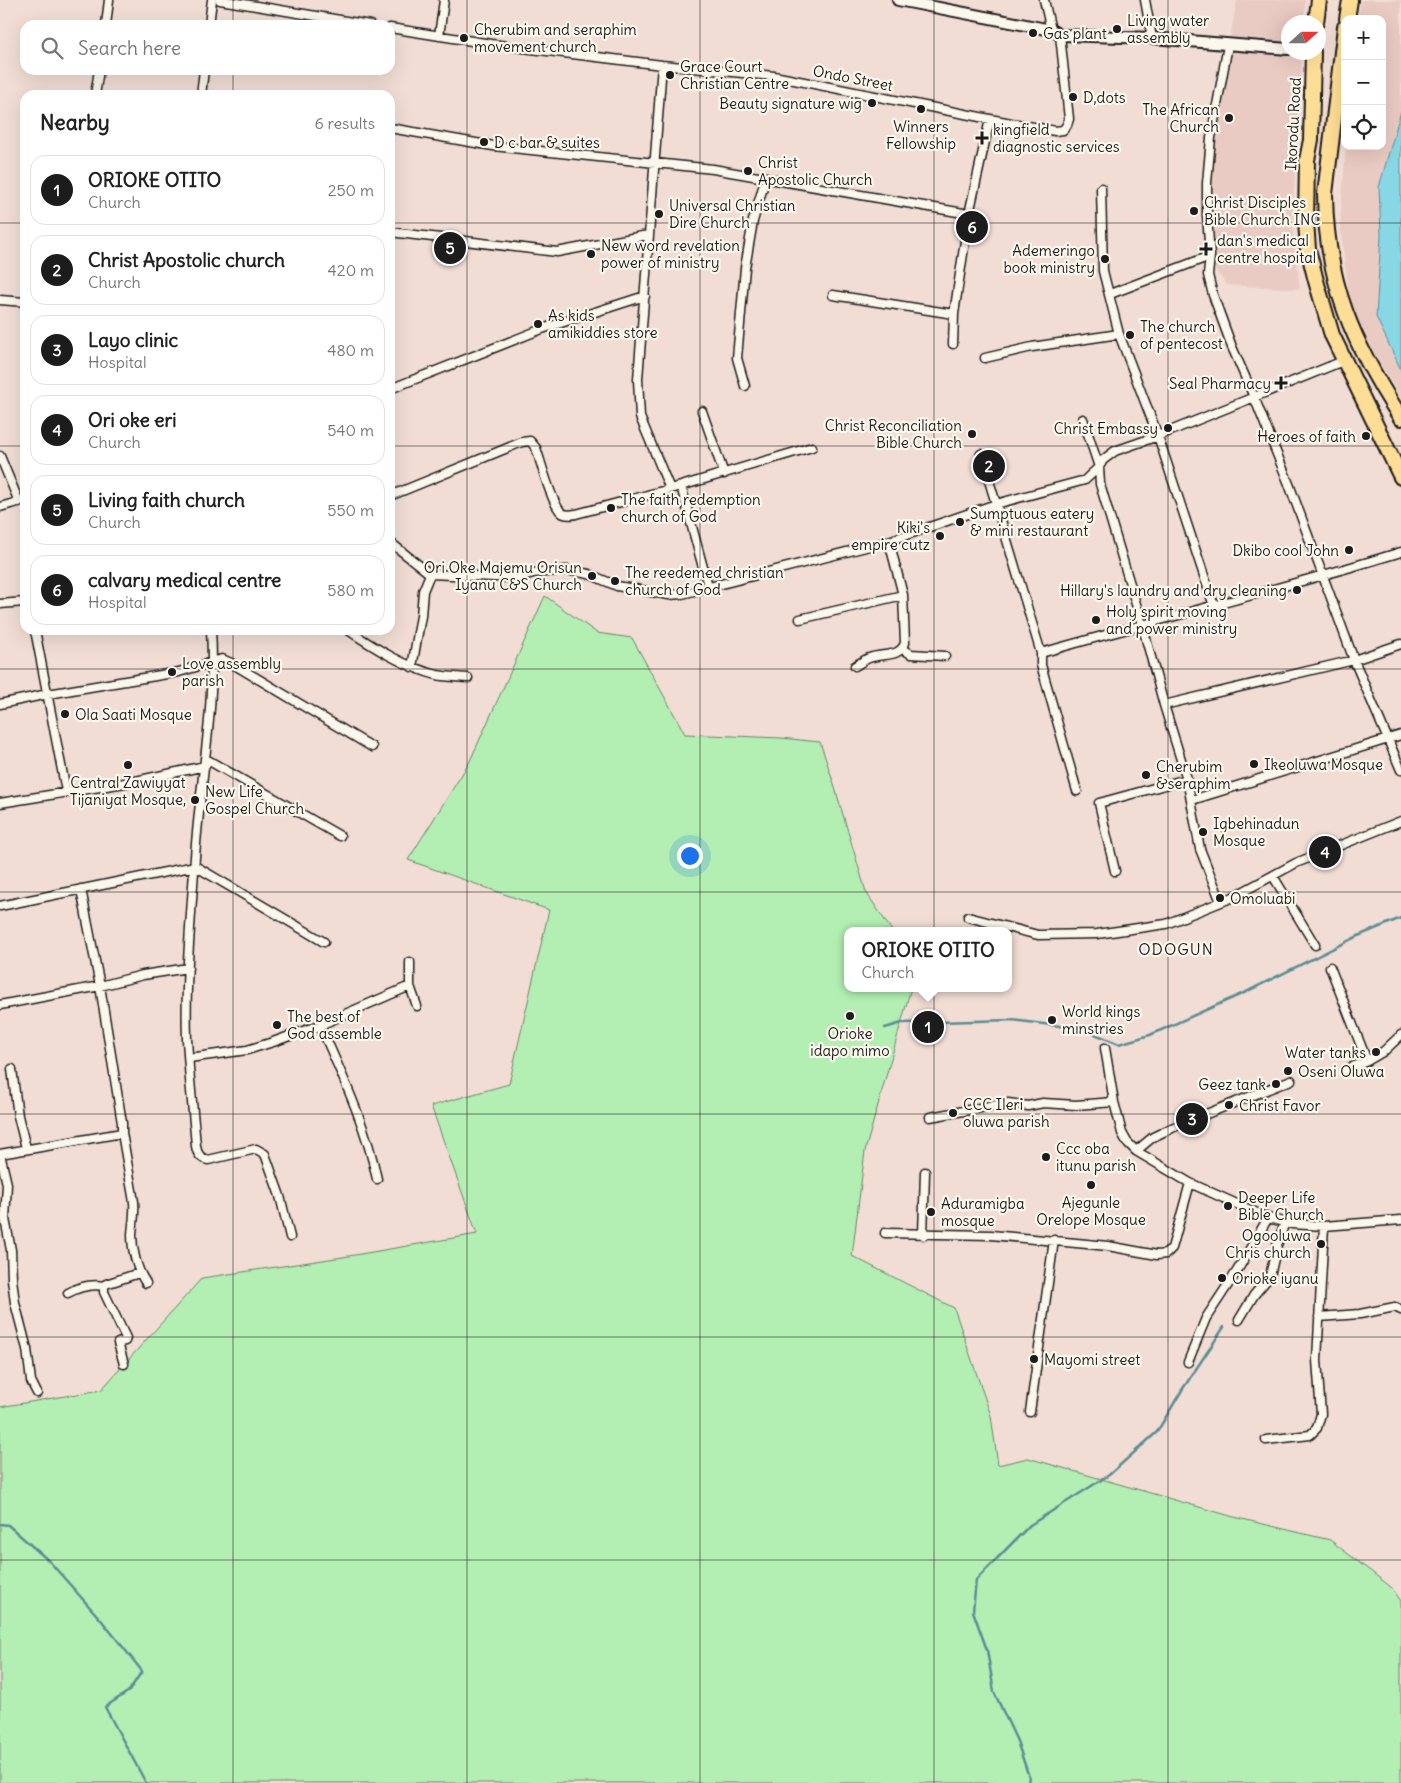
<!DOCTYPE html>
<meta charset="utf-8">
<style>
body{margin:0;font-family:Delius,sans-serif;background:#f2f2f2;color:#222}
.controls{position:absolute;right:15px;top:15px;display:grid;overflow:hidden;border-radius:10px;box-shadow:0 5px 20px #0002}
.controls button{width:45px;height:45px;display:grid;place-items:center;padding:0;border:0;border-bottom:1px solid #e0e0e0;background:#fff;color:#222;font:25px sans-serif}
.compass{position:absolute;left:1281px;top:15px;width:45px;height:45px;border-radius:50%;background:#fff;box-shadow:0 5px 20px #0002;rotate:69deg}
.you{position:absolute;left:689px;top:855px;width:18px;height:18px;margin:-12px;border:4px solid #fff;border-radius:50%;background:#1a73e8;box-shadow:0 0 0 8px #1a73e833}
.badge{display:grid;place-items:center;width:32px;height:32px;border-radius:50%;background:#1c1c1c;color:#fff;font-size:16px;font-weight:700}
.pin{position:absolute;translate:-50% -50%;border:2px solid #fff;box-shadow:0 1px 5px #0006}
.popup{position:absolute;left:844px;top:927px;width:168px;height:65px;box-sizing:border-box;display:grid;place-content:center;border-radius:10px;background:#fff;filter:drop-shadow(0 1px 4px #0005);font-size:16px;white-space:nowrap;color:#767676}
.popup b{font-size:19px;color:#222}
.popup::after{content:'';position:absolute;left:50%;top:100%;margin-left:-10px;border:10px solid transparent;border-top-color:#fff}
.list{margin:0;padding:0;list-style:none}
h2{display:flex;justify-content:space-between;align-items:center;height:65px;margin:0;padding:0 20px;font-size:21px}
h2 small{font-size:16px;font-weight:400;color:#767676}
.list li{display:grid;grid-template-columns:32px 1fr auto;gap:15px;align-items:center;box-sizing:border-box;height:70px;margin:0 10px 10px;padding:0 10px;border:1px solid #e0e0e0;border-radius:15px}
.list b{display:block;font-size:19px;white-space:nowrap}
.list p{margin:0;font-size:16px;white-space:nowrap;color:#767676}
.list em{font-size:16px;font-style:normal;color:#767676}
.icon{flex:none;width:28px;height:28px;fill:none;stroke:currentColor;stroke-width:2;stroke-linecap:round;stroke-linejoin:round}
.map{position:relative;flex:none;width:1401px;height:1783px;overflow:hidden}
.search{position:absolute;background:#fff;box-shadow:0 5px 20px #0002;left:20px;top:20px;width:375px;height:55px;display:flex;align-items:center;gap:12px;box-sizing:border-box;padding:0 18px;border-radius:15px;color:#767676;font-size:19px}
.panel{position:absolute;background:#fff;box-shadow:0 5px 20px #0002;left:20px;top:90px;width:375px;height:545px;border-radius:15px}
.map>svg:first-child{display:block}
.built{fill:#eacbc3}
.green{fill:#b3eeb3;stroke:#688568}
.water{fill:#88d7e5;stroke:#5d8c95}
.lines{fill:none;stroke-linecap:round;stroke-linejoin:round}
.stream{stroke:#5d8c95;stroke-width:2.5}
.minor-casing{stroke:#1c1c1c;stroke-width:11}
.tertiary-casing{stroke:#1c1c1c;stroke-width:14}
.trunk-casing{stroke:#1c1c1c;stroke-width:18}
.minor{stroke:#fbf7ec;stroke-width:8}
.tertiary{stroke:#fbf7ec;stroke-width:10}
.trunk{stroke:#fedd96;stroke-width:14}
.grid{fill:none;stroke:#1c1c1c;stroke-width:1;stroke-opacity:0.55}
.poi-dot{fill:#1c1c1c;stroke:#fbf7ec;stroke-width:2}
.labels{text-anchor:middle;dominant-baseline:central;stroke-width:4.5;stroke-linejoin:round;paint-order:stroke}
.poi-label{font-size:15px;fill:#1c1c1c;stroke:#fbf7ec;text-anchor:start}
.street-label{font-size:15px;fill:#1c1c1c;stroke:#fbf7ec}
.neighbourhood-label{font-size:16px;letter-spacing:1px;fill:#1c1c1c;stroke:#fbf7ec}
</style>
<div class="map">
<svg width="1401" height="1783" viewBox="0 0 1401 1783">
<rect width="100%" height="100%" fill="#f1ddd4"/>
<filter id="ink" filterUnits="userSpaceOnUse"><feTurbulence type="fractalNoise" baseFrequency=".02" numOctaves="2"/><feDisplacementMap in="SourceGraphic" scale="10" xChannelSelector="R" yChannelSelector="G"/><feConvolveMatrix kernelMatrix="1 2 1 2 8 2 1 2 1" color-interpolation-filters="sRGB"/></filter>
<g filter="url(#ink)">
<!-- built -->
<path class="built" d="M1237,0h68l-1,22h-16v30l14,1 -10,171 8,65 -73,-4 -26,-33 12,-124z
M1361,0h40v111l-22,76 2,49 -5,81 25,53v29l-34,-58 -17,-37 -10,-79 6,-79h36v-127h-24z"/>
<!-- green -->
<path class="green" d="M545,596l52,37 35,5 53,96 96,4 39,4 13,39 33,111 26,39h-44v57h63l-46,163 -13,105 102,52 37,108 7,49 30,-7 206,59 96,23 61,47 10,14v182h-1401v-376l101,-17 101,-112 141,-21 134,-23 -46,-128 78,-22 40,-174 -141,-50 61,-97z"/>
<!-- water -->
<path class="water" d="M1401,111v259l-25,-53 5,-81 -2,-49z"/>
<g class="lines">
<!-- stream -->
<path class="stream" d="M885,1028l17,-5 110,-3 71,9 36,15 31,-9 96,-43 112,-56 43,-18
M0,1524l8,1 41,36 53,60 40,50 -13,20 -24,16 41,76
M1028,1783l1,-6 -12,-36 -23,-49 -7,-42 -14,-39 3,-31 54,-55 79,-50 48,-43 25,-42 42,-63"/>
<!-- minor casing -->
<g class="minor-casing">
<path id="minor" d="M220,0l150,25
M1044,0l7,30
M1145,0l7,38
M106,25l3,-25
M209,25l3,-25
M390,28l101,16 171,21 112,11 216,43 65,12 8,-1 4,-5 2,-6 -9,-84
M439,36l5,-36
M1228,45l-17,93 -4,45v32l3,41 -2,19 5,20 19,52 22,50 35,87 65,176 47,110
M662,65l-24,314 2,38 30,72
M95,95l4,-25
M201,95l3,-25
M390,128l103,18 220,23 256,45
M1101,188l2,83 16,63 39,102 56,170
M390,232l167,20 91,-17
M1110,294l100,-38
M833,295l121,19
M0,300l25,2
M953,344l1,-30 15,-100 21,-95
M985,358l47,-11 87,-13
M745,386l-8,-28 8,-90 8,-47 13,-44
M390,389l152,-60 103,-33
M702,411l22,63
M1083,419l16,48 1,17 42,140 22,81 23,74 13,70 21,53
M981,454l60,199v12l36,126
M0,456l19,46
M681,486l27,100
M390,496l132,-54 8,-1 6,7c5,14 15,54 25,64 4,4 10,3 15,2l105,-28 131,-39
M0,507l25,-7
M390,542l40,32 86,4 17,-5 34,-3 22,4 28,12 52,9 13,-1 207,-53 107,-37 89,-24 14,-13 4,-7 12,-9 43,-15 185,-75
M0,604l25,-2
M800,619l103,-24
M35,630l31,161
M211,630c5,76 -11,151 -16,227 -4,60 -10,122 -8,182 2,36 6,71 9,107 1,8 4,12 12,14l48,-11 9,5 15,42 10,41
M348,630c27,18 57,37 89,45 10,2 21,2 31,3
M903,649l8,5 34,2
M1041,653c119,-34 241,-64 360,-101
M855,666c5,-3 9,-6 14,-8 13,-5 31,0 36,-15l-2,-48 -14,-54
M412,667l9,-51 2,-25 7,-17
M0,704l48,-10 131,-22 43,-13 11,5 139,83
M1164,705l190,-45 47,-16
M206,759l134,77
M1192,800l209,-65
M0,803l131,-21 74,-16
M1115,871l-16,-68 88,-24
M1273,876l42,69
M0,906l195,-40 129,76
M968,917l70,18 59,-1 69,-10 65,-26 65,-35 105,-42
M410,962v24l7,20
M1330,967l37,94 -22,9
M0,1005l100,-19 43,-11 45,-7
M320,1025c22,50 46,100 57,154
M1105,1048l9,54 8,31 5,9 9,9 54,32 78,35 24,6 32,2 77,-6
M189,1058l58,-8 26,-8 47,-17 90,-39
M1367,1061l17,-10 17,-16
M12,1069l6,47 8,32
M930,1117l78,-14 20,3 15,-3 33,2 38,-3
M122,1133l12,69c1,11 -1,21 -2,32 0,17 5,36 14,49
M1136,1151l17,-14 21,-10 117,-47
M885,1233l106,2 117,11 49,9 9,-1 6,-6 18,-65
M923,1235l2,-63
M68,1293c11,-6 24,-9 36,-7
M1319,1317l41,-3 35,-7 6,3
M1239,1320l15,-25 16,-19 7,-31 8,-23
M1188,1362l18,-44 31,-47 31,-53
M124,1364l-6,-21 7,-2 1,-3 -22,-46v-6l2,-2 33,-11
M37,1393l-6,-12 -4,-32 -12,-46 -3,-24 -1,-29 -6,-31 2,-35 -7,-30 122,-21v-10l-22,-137 -19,-97
M1030,1412l24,-172
M1266,1440l44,-5 7,-7 4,-14 -4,-54 7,-134"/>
</g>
<!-- tertiary casing -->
<g class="tertiary-casing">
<path id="tertiary" d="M898,0l153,30 9,5 92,3 136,11"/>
</g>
<!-- trunk casing -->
<g class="trunk-casing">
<path id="trunk" d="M1347,19l3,-19
M1316,22l3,-22
M1345,27l-20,167c1,89 28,150 76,224
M1313,52l-2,88 -4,20 -1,62 2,27 8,32 16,54 69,142"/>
</g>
<!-- minor -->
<use href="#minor" class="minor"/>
<!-- tertiary -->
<use href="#tertiary" class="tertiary"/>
<!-- trunk -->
<use href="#trunk" class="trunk"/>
</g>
</g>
<!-- grid -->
<path class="grid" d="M233,0v25M467,0v1783M700,0v1783M934,0v1783M1168,0v1783M233,70v25M0,223h25M390,223h1011M0,446h25M390,446h1011M233,630v1153M0,669h1401M0,892h1401M0,1114h1401M0,1337h1401M0,1560h1401"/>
<!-- markers -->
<g class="poi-dot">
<circle cx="1117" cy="29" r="5"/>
<circle cx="1033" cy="33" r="5"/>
<circle cx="464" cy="38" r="5"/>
<circle cx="670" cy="75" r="5"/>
<circle cx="1073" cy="97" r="5"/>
<circle cx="872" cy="103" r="5"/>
<circle cx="921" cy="109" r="5"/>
<circle cx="1229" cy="118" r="5"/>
<path d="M979.5 130.5h5v5h5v5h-5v5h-5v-5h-5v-5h5z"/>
<circle cx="484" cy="142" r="5"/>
<circle cx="748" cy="171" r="5"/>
<circle cx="1194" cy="211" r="5"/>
<circle cx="659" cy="214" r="5"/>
<path d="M1203.5 241.5h5v5h5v5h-5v5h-5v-5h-5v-5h5z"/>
<circle cx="591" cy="254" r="5"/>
<circle cx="1105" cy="259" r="5"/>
<circle cx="538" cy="324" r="5"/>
<circle cx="1130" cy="335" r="5"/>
<path d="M1278.5 375.5h5v5h5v5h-5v5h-5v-5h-5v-5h5z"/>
<circle cx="1168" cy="428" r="5"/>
<circle cx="972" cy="434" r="5"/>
<circle cx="1366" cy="436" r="5"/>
<circle cx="611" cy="508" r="5"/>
<circle cx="960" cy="522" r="5"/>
<circle cx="940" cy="536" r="5"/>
<circle cx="1349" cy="550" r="5"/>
<circle cx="592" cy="576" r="5"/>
<circle cx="615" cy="581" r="5"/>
<circle cx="1297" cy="590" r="5"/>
<circle cx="1096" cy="620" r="5"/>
<circle cx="172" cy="672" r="5"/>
<circle cx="65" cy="714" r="5"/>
<circle cx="1254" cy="764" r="5"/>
<circle cx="128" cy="765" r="5"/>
<circle cx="1146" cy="775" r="5"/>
<circle cx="195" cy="800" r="5"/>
<circle cx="1203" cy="832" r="5"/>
<circle cx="1220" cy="898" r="5"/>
<circle cx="850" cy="1016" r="5"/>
<circle cx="1052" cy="1020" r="5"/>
<circle cx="277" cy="1025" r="5"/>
<circle cx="1376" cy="1052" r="5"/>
<circle cx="1288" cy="1071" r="5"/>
<circle cx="1276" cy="1084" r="5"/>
<circle cx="1229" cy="1105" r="5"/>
<circle cx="953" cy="1113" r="5"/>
<circle cx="1046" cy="1157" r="5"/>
<circle cx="1091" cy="1185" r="5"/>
<circle cx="1228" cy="1206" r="5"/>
<circle cx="931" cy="1212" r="5"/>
<circle cx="1321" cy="1244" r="5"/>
<circle cx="1222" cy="1278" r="5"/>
<circle cx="1034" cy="1359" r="5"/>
</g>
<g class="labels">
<!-- poi labels -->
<g class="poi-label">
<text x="1127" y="20">Living water<tspan x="1127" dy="17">assembly</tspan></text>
<text x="474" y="29">Cherubim and seraphim<tspan x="474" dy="17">movement church</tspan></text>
<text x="1043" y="33">Gas plant</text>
<text x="680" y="66">Grace Court<tspan x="680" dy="17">Christian Centre</tspan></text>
<text x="1083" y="97">D,dots</text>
<text x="862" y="103" text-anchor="end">Beauty signature wig</text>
<text x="1219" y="109" text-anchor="end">The African<tspan x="1219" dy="17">Church</tspan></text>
<text x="921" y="126" text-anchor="middle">Winners<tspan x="921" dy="17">Fellowship</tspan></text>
<text x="993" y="129">kingfield<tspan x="993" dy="17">diagnostic services</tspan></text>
<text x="494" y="142">D c bar &amp; suites</text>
<text x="758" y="162">Christ<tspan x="758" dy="17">Apostolic Church</tspan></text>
<text x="1204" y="202">Christ Disciples<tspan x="1204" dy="17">Bible Church INC</tspan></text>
<text x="669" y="205">Universal Christian<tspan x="669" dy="17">Dire Church</tspan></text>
<text x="1217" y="240">dan's medical<tspan x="1217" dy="17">centre hospital</tspan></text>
<text x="601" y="245">New word revelation<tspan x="601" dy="17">power of ministry</tspan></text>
<text x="1095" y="250" text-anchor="end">Ademeringo<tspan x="1095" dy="17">book ministry</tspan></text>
<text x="548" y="315">As kids<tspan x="548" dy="17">amikiddies store</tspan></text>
<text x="1140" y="326">The church<tspan x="1140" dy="17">of pentecost</tspan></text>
<text x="1271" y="383" text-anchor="end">Seal Pharmacy</text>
<text x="962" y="425" text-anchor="end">Christ Reconciliation<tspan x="962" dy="17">Bible Church</tspan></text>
<text x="1158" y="428" text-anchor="end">Christ Embassy</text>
<text x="1356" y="436" text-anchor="end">Heroes of faith</text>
<text x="621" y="499">The faith redemption<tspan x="621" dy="17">church of God</tspan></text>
<text x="970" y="513">Sumptuous eatery<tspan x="970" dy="17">&amp; mini restaurant</tspan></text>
<text x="930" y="527" text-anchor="end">Kiki's<tspan x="930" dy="17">empire cutz</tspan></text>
<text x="1339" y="550" text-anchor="end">Dkibo cool John</text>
<text x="582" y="567" text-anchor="end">Ori Oke Majemu Orisun<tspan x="582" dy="17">Iyanu C&amp;S Church</tspan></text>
<text x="625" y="572">The reedemed christian<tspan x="625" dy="17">church of God</tspan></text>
<text x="1287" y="590" text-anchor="end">Hillary's laundry and dry cleaning</text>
<text x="1106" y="611">Holy spirit moving<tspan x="1106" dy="17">and power ministry</tspan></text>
<text x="182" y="663">Love assembly<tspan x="182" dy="17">parish</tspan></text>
<text x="75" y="714">Ola Saati Mosque</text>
<text x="1264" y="764">Ikeoluwa Mosque</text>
<text x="1156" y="766">Cherubim<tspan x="1156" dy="17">&amp;seraphim</tspan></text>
<text x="128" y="782" text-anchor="middle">Central Zawiyyat<tspan x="128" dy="17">Tijaniyat Mosque,</tspan></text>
<text x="205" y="791">New Life<tspan x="205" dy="17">Gospel Church</tspan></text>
<text x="1213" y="823">Igbehinadun<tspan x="1213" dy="17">Mosque</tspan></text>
<text x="1230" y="898">Omoluabi</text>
<text x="1062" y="1011">World kings<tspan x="1062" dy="17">minstries</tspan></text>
<text x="287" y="1016">The best of<tspan x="287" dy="17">God assemble</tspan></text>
<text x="850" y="1033" text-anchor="middle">Orioke<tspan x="850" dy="17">idapo mimo</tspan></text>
<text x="1366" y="1052" text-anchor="end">Water tanks</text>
<text x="1298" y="1071">Oseni Oluwa</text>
<text x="1266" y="1084" text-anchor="end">Geez tank</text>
<text x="963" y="1104">CCC Ileri<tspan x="963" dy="17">oluwa parish</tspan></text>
<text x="1239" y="1105">Christ Favor</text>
<text x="1056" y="1148">Ccc oba<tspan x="1056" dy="17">itunu parish</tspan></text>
<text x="1238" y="1197">Deeper Life<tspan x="1238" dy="17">Bible Church</tspan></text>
<text x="1091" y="1202" text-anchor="middle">Ajegunle<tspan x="1091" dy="17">Orelope Mosque</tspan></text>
<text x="941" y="1203">Aduramigba<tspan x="941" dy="17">mosque</tspan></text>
<text x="1311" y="1235" text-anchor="end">Ogooluwa<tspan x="1311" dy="17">Chris church</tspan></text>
<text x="1232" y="1278">Orioke iyanu</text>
<text x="1044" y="1359">Mayomi street</text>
</g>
<!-- street labels -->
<g class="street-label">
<text transform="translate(853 78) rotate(11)">Ondo Street</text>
<text transform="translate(1293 124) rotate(-87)">Ikorodu Road</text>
</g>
<!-- neighbourhood labels -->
<g class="neighbourhood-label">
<text x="1176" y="949">ODOGUN</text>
</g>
</g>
</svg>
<div class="controls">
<button>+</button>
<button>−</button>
<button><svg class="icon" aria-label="locate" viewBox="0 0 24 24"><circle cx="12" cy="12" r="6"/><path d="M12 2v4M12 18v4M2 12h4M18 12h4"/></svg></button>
</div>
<svg class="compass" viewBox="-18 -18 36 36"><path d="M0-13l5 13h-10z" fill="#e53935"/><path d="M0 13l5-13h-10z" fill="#767676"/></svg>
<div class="you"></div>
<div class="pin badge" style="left:928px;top:1027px">1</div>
<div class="popup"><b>ORIOKE OTITO</b>Church</div>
<div class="pin badge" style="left:989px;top:466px">2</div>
<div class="pin badge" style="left:1192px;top:1119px">3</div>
<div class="pin badge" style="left:1325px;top:852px">4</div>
<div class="pin badge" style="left:450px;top:248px">5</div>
<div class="pin badge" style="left:972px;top:227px">6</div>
<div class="search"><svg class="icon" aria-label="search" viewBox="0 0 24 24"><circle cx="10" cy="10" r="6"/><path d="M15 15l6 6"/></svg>Search here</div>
<section class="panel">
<h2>Nearby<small>6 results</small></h2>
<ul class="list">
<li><span class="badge">1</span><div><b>ORIOKE OTITO</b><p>Church</p></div><em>250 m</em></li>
<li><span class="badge">2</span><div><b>Christ Apostolic church</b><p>Church</p></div><em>420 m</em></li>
<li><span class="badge">3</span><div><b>Layo clinic</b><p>Hospital</p></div><em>480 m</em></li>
<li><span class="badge">4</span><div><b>Ori oke eri</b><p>Church</p></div><em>540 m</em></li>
<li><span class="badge">5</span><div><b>Living faith church</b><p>Church</p></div><em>550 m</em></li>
<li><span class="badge">6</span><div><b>calvary medical centre</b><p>Hospital</p></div><em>580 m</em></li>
</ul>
</section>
</div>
